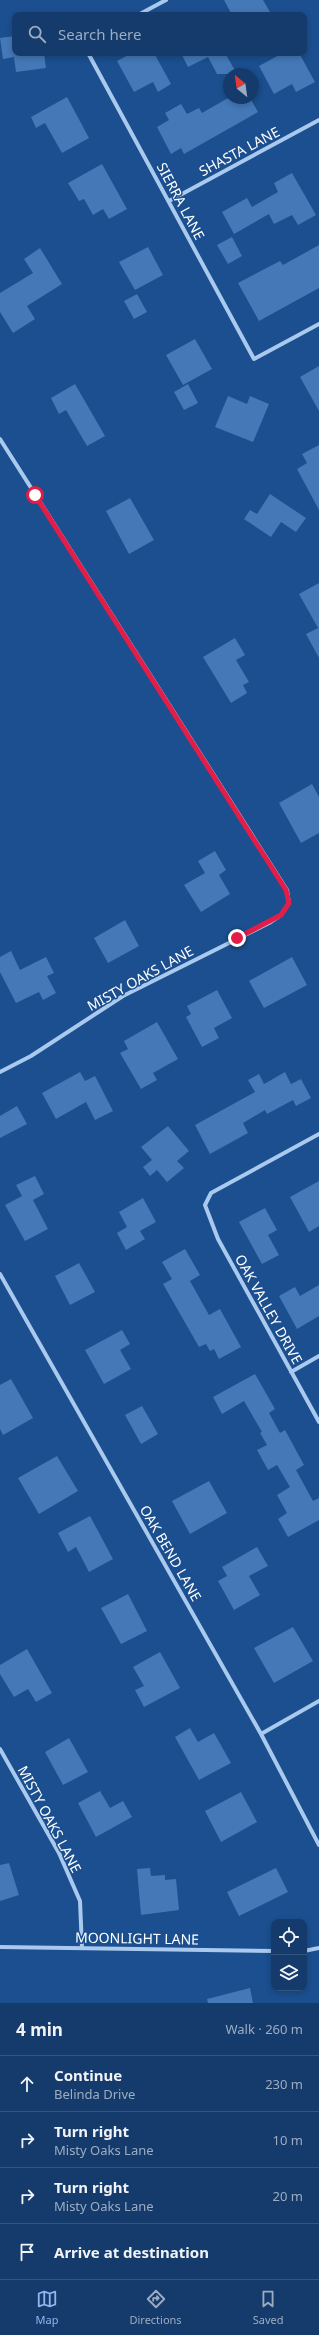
<!DOCTYPE html>
<meta charset="utf-8">
<style>
body{margin:0;font-family:"Noto Sans",sans-serif;background:#214673;color:#f1f3f6}
.controls{position:absolute;right:12px;bottom:12px;display:grid;overflow:hidden;border-radius:8px;box-shadow:0 2px 6px #0003}
.controls button{width:36px;height:36px;display:grid;place-items:center;padding:0;border:0;border-bottom:1px solid #33557e;background:#143b6b;color:#f1f3f6;font:20px sans-serif}
.compass{position:absolute;left:223px;top:68px;width:36px;height:36px;border-radius:50%;background:#143b6b;box-shadow:0 2px 6px #0003;rotate:331deg}
.stop{position:absolute;width:12px;height:12px;margin:-9px;border:3px solid #e11d48;border-radius:50%;background:#fff}
.stop.end{background:#e11d48;border-color:#fff;box-shadow:0 1px 4px #0008}
.list{margin:0;padding:0;list-style:none}
h2{display:flex;justify-content:space-between;align-items:center;height:52px;margin:0;padding:0 16px;font-size:17px}
h2 small{font-size:13px;font-weight:400;color:#9dadc1}
.list li{display:grid;grid-template-columns:26px 1fr auto;gap:12px;align-items:center;box-sizing:border-box;height:56px;padding:0 16px;border-top:1px solid #33557e}
.list b{display:block;font-size:15px;white-space:nowrap}
.list p{margin:0;font-size:13px;white-space:nowrap;color:#9dadc1}
.list em{font-size:13px;font-style:normal;color:#9dadc1}
.icon{flex:none;width:22px;height:22px;fill:none;stroke:currentColor;stroke-width:2;stroke-linecap:round;stroke-linejoin:round}
.map{position:relative;flex:none;width:319px;height:2003px;overflow:hidden}
.search{position:absolute;background:#143b6b;box-shadow:0 2px 6px #0003;left:12px;right:12px;top:12px;height:44px;display:flex;align-items:center;gap:10px;box-sizing:border-box;padding:0 14px;border-radius:8px;color:#9dadc1;font-size:15px}
.sheet{height:276px;background:#143b6b}
nav{display:flex;justify-content:space-around;align-items:center;box-sizing:border-box;height:56px;border-top:1px solid #33557e;background:#143b6b;font-size:11px;color:#9dadc1}
nav a{display:grid;justify-items:center;gap:2px}
nav .on{color:#95b2f1}
.map>svg:first-child{display:block}
.building{fill:#4478b7}
.lines{fill:none;stroke-linecap:round;stroke-linejoin:round}
.minor{stroke:#a9c9ee;stroke-width:4}
.route{stroke:#e11d48;stroke-width:5}
.labels{text-anchor:middle;dominant-baseline:central;stroke-width:3;stroke-linejoin:round;paint-order:stroke}
.street-label{font-size:14px;fill:#fff;stroke:#1b4f8f}
</style>
<div class="map">
<svg width="319" height="2003" viewBox="0 0 319 2003">
<rect width="100%" height="100%" fill="#1b4f8f"/>
<!-- building -->
<path class="building" d="M224,0h39l7,12 -6,3h-32z
M15,36v17h29l2,15 -30,4 -2,-15 -11,2 -3,-21z
M132,53h22l17,31 -13,8 -5,-10 -19,10 -17,-31z
M181,53h44l12,21h-20l-9,-17 -20,10z
M283,53h16l16,29 -19,10 -4,-8 -18,10 -15,-28z
M67,97l22,41 -27,15 -17,-30 -9,5 -5,-11z
M228,98h22l8,14 -74,42 -3,-6 -10,6 -14,-27 12,-7 -4,-7 16,-9 6,10 12,-6 3,5z
M102,164l25,45 -18,10 -6,-10 -10,6 -9,-16 -5,2 -11,-18z
M292,173l24,42 -18,10 -6,-10 -18,9 -5,-10 -35,20 -12,-22 25,-14 5,9 26,-15 -4,-9z
M232,237l10,19 -14,8 -11,-19z
M319,245v43l-60,33 -21,-38 42,-22 3,4z
M148,247l15,28 -28,15 -16,-28z
M40,248l22,36 -35,22 8,13 -22,14 -13,-21v-19l33,-20 -9,-14z
M137,294l10,18 -13,7 -10,-18z
M195,339l17,30 -29,16 -17,-30z
M319,366v45l-19,-34z
M75,384l30,52 -18,10 -21,-36 -7,4 -8,-16z
M188,384l10,19 -14,7 -10,-18z
M228,396l19,8 3,-8 19,8 -16,38 -38,-15z
M319,445v65l-22,-41 10,-6 -5,-9z
M270,494l36,24 -10,14 -15,-10 -10,15 -27,-18 6,-9 7,4z
M130,498l24,42 -25,14 -23,-43z
M319,583v75l-13,-24 12,-6 -19,-34z
M235,638l10,17 -9,5 13,22 -6,3 4,8 -16,10 -28,-46z
M312,784l7,13v36l-18,10 -22,-40z
M215,851l11,19 -7,5 11,19 -29,18 -17,-27 21,-12 -7,-12z
M125,920l14,26 -31,17 -14,-25z
M11,951l9,19 26,-13 8,16 -7,3 9,17 -13,7 -4,-8 -23,11 -16,-31v-15z
M292,957l15,28 -43,23 -15,-27z
M217,990l15,28 -18,10 5,10 -17,9 -16,-30 5,-3 -4,-8z
M157,1022l21,37 -25,14 4,7 -16,9 -21,-36 8,-4 -4,-8z
M80,1072l5,9 10,-5 18,35 -18,9 -9,-18 -30,17 -14,-26z
M285,1072l6,12 10,-5 10,19 -15,8 -3,-6 -26,14 -2,-4 -22,13 5,10 -38,21 -15,-29 60,-33 -7,-12 11,-6 5,10z
M17,1106l10,18 -27,14v-22z
M168,1126l21,25 -12,10 7,7 -17,14 -10,-12 -7,6 -7,-9 9,-7 -11,-13z
M35,1176l9,18 -11,6 15,29 -23,12 -20,-36 17,-9 -6,-11z
M319,1181v45l-10,6 -19,-35z
M143,1198l13,24 -16,9 5,8 -19,11 -9,-17 10,-6 -8,-15z
M265,1208l12,22 -9,5 11,20 -17,9 -23,-42z
M185,1249l15,26 -10,6 19,34 11,-6 21,38 -22,12 -5,-10 -4,2 -4,-7 -7,3 -36,-63 9,-5 -10,-17z
M79,1263l16,29 -25,13 -15,-29z
M319,1285v31l-22,13 -18,-33 16,-9 5,9z
M122,1330l8,14 -10,6 11,19 -27,15 -19,-34z
M255,1374l20,35 -6,4 11,20 5,-3 19,35 -8,5 17,31 6,-3v22l-31,17 -10,-18 9,-6 -10,-18 13,-8 -13,-22 -9,5 -11,-20 10,-5 -7,-12 2,-1 -18,-31 -22,13 -9,-17z
M11,1379l22,39 -30,17 -3,-6v-44z
M142,1406l16,28 -17,10 -16,-29z
M57,1456l21,35 -39,23 -21,-36z
M209,1481l18,32 -37,21 -18,-33z
M90,1516l23,43 -24,13 -13,-25 -8,5 -10,-19z
M257,1547l11,19 -19,10 11,19 -26,15 -16,-29 9,-5 -5,-9z
M128,1594l19,37 -26,13 -20,-36z
M293,1627l20,34 -39,22 -20,-35z
M27,1649l25,44 -16,9 -8,-13 -14,8 -14,-23v-9z
M160,1652l20,36 -36,19 -9,-17 9,-4 -11,-19z
M190,1728l8,14 16,-9 17,30 -32,17 -24,-43z
M69,1738l19,34 -25,13 -18,-33z
M100,1791l10,17 13,-7 9,16 -36,20 -18,-34z
M241,1792l16,30 -36,20 -16,-31z
M9,1863l10,32 -19,6v-36z
M150,1868l1,8 14,-1v5l11,-1 3,31 -38,5 -4,-46z
M276,1868l12,24 -49,24 -12,-24z
M250,1988l3,15h-45l-1,-4z"/>
<g class="lines">
<!-- minor -->
<path class="minor" d="M138,15l28,-15
M88,53l166,306 65,-35
M169,201l150,-81
M0,439l287,451 2,13 -8,12 -12,8 -146,73 -92,60 -31,16
M319,1134l-108,59 -6,12 13,34 101,183
M0,1274l261,460 58,111
M291,1372l28,-16
M261,1734l58,-33
M0,1749l59,104 21,48 2,47
M0,1947l274,4
M304,1951l15,-3"/>
</g>
<g class="lines">
<!-- route -->
<path class="route" d="M35,495l251,395 3,13 -8,12 -44,23"/>
</g>
<g class="labels">
<!-- street labels -->
<g class="street-label">
<text transform="translate(239 151) rotate(-28)">SHASTA LANE</text>
<text transform="translate(181 201) rotate(62)">SIERRA LANE</text>
<text transform="translate(140 978) rotate(-29)">MISTY OAKS LANE</text>
<text transform="translate(269 1309) rotate(61)">OAK VALLEY DRIVE</text>
<text transform="translate(171 1553) rotate(60)">OAK BEND LANE</text>
<text transform="translate(50 1819) rotate(62)">MISTY OAKS LANE</text>
<text transform="translate(137 1938) rotate(1)">MOONLIGHT LANE</text>
</g>
</g>
</svg>
<div class="controls">
<button><svg class="icon" aria-label="locate" viewBox="0 0 24 24"><circle cx="12" cy="12" r="6"/><path d="M12 2v4M12 18v4M2 12h4M18 12h4"/></svg></button>
<button><svg class="icon" aria-label="layers" viewBox="0 0 24 24"><path d="M12 4l9 5-9 5-9-5zM3 14l9 5 9-5"/></svg></button>
</div>
<svg class="compass" viewBox="-18 -18 36 36"><path d="M0-13l5 13h-10z" fill="#e53935"/><path d="M0 13l5-13h-10z" fill="#9dadc1"/></svg>
<div class="stop" style="left:35px;top:495px"></div>
<div class="stop end" style="left:237px;top:938px"></div>
<div class="search"><svg class="icon" aria-label="search" viewBox="0 0 24 24"><circle cx="10" cy="10" r="6"/><path d="M15 15l6 6"/></svg>Search here</div>
</div>
<section class="sheet">
<h2>4 min<small>Walk · 260 m</small></h2>
<ul class="list">
<li><svg class="icon" aria-label="ahead" viewBox="0 0 24 24"><path d="M12 20V5M6 11l6-6 6 6"/></svg><div><b>Continue</b><p>Belinda Drive</p></div><em>230 m</em></li>
<li><svg class="icon" aria-label="right" viewBox="0 0 24 24"><path d="M7 20v-9h11M14 6l5 5-5 5"/></svg><div><b>Turn right</b><p>Misty Oaks Lane</p></div><em>10 m</em></li>
<li><svg class="icon" aria-label="right" viewBox="0 0 24 24"><path d="M7 20v-9h11M14 6l5 5-5 5"/></svg><div><b>Turn right</b><p>Misty Oaks Lane</p></div><em>20 m</em></li>
<li><svg class="icon" aria-label="arrive" viewBox="0 0 24 24"><path d="M6 21V4h12l-3 4 3 4H6"/></svg><div><b>Arrive at destination</b></div></li>
</ul>
</section>
<nav>
<a class="on"><svg class="icon" aria-label="map" viewBox="0 0 24 24"><path d="M3 6l6-2 6 2 6-2v14l-6 2-6-2-6 2zM9 4v14M15 6v14"/></svg>Map</a>
<a><svg class="icon" aria-label="directions" viewBox="0 0 24 24"><path d="M12 3l9 9-9 9-9-9zM9 14v-3h6M13 9l2 2-2 2"/></svg>Directions</a>
<a><svg class="icon" aria-label="saved" viewBox="0 0 24 24"><path d="M7 4h10v16l-5-4-5 4z"/></svg>Saved</a>
</nav>
